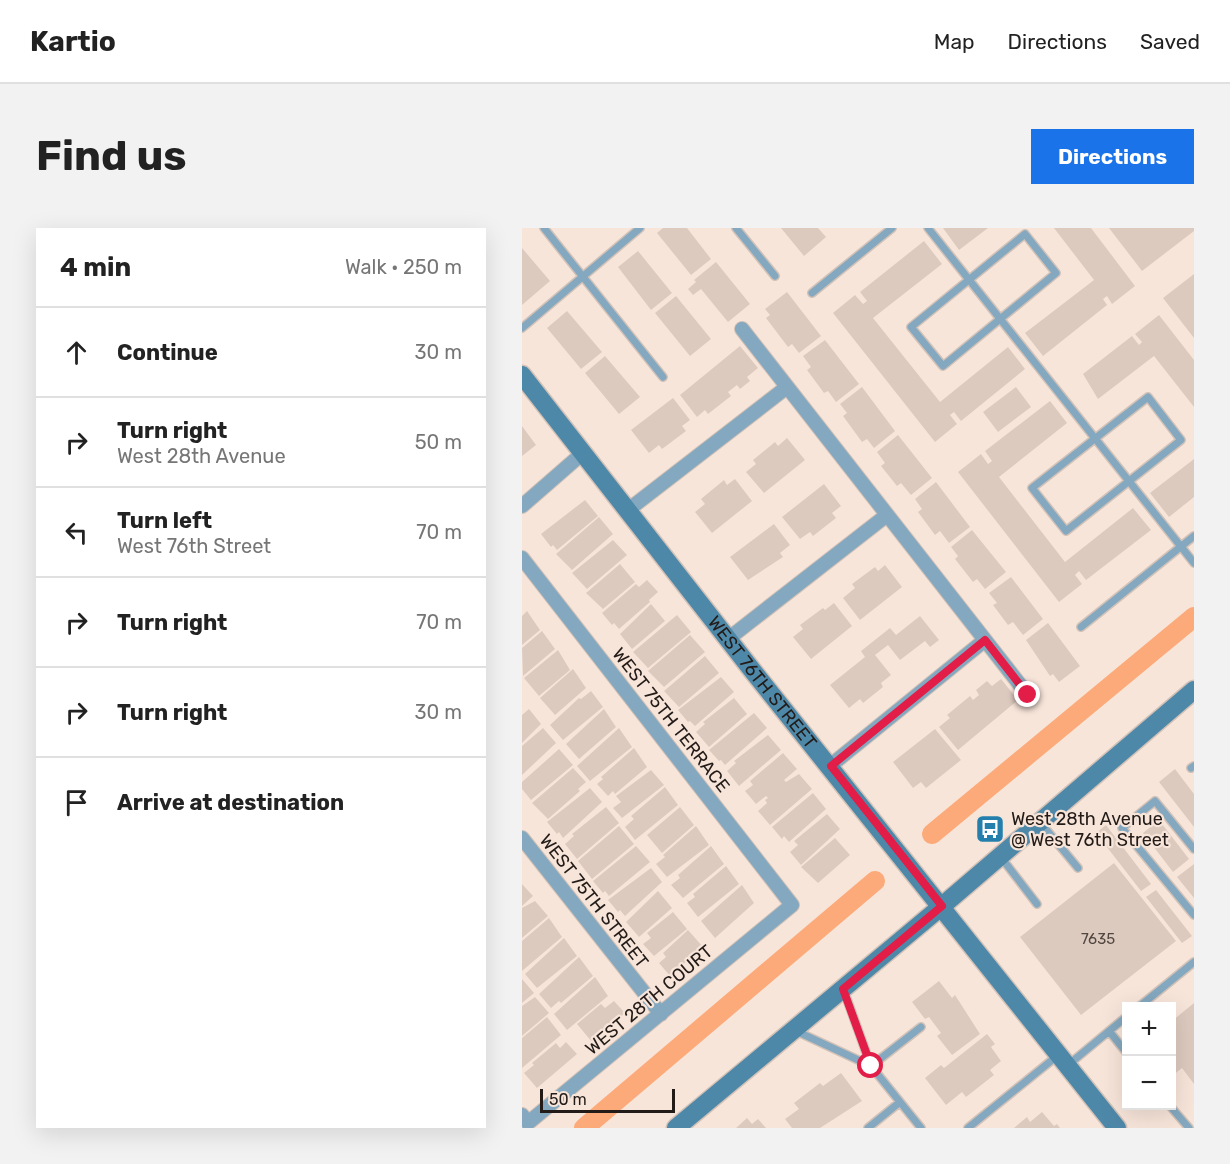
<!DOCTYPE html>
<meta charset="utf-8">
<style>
body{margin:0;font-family:Rubik,sans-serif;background:#f2f2f2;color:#222}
.controls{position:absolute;right:18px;bottom:18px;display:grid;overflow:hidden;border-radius:0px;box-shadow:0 6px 24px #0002}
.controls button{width:54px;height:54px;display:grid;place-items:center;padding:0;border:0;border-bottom:2px solid #e0e0e0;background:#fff;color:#222;font:30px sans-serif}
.scale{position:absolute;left:18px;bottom:15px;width:135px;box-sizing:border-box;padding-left:6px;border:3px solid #221b17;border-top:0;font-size:16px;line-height:21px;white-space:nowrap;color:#221b17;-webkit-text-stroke:4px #f8e5da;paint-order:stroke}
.stop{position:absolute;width:18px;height:18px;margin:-14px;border:4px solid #e11d48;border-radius:50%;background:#fff}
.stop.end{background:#e11d48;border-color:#fff;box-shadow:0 2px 6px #0008}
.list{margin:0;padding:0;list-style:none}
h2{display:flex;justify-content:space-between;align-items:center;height:78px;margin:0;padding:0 24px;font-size:26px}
h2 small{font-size:20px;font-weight:400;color:#767676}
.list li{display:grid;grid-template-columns:39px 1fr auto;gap:18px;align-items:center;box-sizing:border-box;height:90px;padding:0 24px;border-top:2px solid #e0e0e0}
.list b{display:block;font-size:22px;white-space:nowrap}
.list p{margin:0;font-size:20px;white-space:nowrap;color:#767676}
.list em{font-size:20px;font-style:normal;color:#767676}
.icon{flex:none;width:33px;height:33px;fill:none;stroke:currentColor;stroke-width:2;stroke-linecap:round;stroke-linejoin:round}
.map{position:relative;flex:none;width:672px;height:900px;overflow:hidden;border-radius:0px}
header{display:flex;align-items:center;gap:36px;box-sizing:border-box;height:84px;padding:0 30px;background:#fff;border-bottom:2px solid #e0e0e0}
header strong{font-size:28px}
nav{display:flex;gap:33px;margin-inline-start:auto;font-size:21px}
.intro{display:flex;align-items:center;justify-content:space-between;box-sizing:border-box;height:144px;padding:0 36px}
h1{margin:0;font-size:42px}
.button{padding:15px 27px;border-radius:0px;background:#1a73e8;color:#fff;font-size:21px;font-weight:700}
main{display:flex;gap:36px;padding:0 36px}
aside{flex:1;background:#fff;border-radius:0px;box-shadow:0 6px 24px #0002}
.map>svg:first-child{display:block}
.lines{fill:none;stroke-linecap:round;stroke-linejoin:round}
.canal{stroke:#fcaa79;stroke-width:20}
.building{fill:#ddcabf}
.lane-casing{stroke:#d1c1b7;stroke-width:10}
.street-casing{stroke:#d1c1b7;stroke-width:16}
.secondary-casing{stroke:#d1c1b7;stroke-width:21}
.lane{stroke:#83a8bf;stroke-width:7}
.street{stroke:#83a8bf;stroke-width:14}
.secondary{stroke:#4e88a9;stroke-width:18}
.route{stroke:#e11d48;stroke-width:8}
.labels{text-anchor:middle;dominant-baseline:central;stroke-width:4.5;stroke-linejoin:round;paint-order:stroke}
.number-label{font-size:15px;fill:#514741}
.street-label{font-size:18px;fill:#221b17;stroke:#f8e5da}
.poi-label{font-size:18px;fill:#221b17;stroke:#f8e5da;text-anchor:start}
</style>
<header>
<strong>Kartio</strong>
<nav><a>Map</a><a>Directions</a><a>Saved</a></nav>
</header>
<div class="intro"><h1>Find us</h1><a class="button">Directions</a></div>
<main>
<aside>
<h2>4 min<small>Walk · 250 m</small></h2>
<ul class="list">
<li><svg class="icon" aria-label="ahead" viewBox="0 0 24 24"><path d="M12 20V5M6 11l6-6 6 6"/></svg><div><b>Continue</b></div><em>30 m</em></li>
<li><svg class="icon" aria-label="right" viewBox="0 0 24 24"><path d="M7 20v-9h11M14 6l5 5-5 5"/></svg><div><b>Turn right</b><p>West 28th Avenue</p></div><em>50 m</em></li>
<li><svg class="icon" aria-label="left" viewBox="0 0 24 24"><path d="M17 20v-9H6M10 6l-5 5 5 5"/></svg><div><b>Turn left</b><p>West 76th Street</p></div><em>70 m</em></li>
<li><svg class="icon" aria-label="right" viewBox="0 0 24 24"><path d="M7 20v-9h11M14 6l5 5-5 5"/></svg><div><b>Turn right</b></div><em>70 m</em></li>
<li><svg class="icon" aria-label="right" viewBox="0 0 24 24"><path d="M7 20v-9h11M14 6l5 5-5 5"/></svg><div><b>Turn right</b></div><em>30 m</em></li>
<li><svg class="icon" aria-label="arrive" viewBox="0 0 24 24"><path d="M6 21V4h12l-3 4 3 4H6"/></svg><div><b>Arrive at destination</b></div></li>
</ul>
</aside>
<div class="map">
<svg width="672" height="900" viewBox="0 0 672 900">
<rect width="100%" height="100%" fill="#f8e5da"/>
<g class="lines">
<!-- canal -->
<path class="canal" d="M410,606l262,-217
M62,900l291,-247"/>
</g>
<!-- building -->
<path class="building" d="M141,0h24l24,31 -20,16 -34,-42z
M259,0h37l8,9 -22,19z
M421,0h45l-29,22z
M532,0h37l44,58 -23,18 -5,-8 -4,3 4,6 -64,51 -18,-23 69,-53z
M587,0h85v3l-52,40z
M402,13l18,23 -69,54 67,84 68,-55 17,22 -64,52 -7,-9 -4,3 7,9 -22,18 -102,-129 22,-18 8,9 4,-3 -7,-9z
M0,20l28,33 -28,24z
M116,23l34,42 -21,17 -33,-43z
M194,34l34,42 -22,18 -27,-33 -8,6 -5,-6 8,-7 -2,-2z
M672,46v64l-31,-40z
M265,64l34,44 -22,17 -7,-9 -4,3 -22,-29 4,-3 -5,-6z
M154,68l35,43 -21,17 -35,-43z
M45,83l35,41 -21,17 -34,-41z
M637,87l35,45v47l-40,-51 -56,43 -15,-25 49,-38 7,9 3,-3 -7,-8z
M303,112l34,44 -23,18 -8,-11 -4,2 -17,-23 4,-3 -8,-11z
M218,118l18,22 -11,9 3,4 -10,8 -3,-4 -9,7 3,4 -23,18 -3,-4 -8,7 -17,-22z
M83,128l35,41 -21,17 -34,-41z
M340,159l33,44 -21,17 -7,-9 -5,3 -19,-26 4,-3 -7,-9z
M494,159l15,20 -33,25 -15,-20z
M151,170l17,22 -8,6 4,5 -24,18 -3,-4 -10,8 -18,-23z
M528,173l17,22 -68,54 66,85 68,-54 18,22 -65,50 -7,-9 -4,4 7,9 -23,18 -101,-130 23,-18 7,10 4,-3 -7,-10z
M0,198l14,19 -14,11z
M376,207l34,43 -21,17 -10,-12 -4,3 -16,-20 4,-3 -8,-11z
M265,210l18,22 -41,33 -18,-21 10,-8 -3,-4 22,-18 3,4z
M672,231v38l-25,20 -19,-24z
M213,251l17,22 -40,32 -17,-21 10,-8 -4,-5 23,-19 3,5z
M414,254l34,45 -21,16 -9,-12 -5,4 -17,-23 4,-3 -7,-10z
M302,256l17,22 -9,7 4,5 -23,18 -3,-4 -10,7 -18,-22z
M63,272l13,16 -41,34 -4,-5 -2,2 -10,-13z
M77,289l14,17 -41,36 -16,-16z
M252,296l16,21 -10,8 3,4 -35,23 -18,-23z
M450,302l34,42 -21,17 -8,-10 -4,3 -18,-23 3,-3 -7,-9z
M91,312l14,15 -40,34 -15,-16z
M98,336l15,18 -32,27 -17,-16z
M363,337l17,22 -42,33 -17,-22 12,-10 -3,-4 23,-17 3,4z
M489,349l32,42 -20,16 -10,-13 -5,3 -15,-20 4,-2 -8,-10z
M125,352l11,12 -9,8 1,2 -31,27 -5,-6 -2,2 -10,-12 34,-29 3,3z
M312,375l18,23 -41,33 -18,-22 10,-8 -3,-4 23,-17 2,2z
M129,376l14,17 -33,28 -12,-15z
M5,383l13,19 -18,15v-29z
M155,387l14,17 -43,36 -15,-16z
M398,388l19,24 -9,7 -5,-6 -25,19 -12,-15 -13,10 16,20 -10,8 2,4 -20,16 -3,-4 -11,9 -19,-23 35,-28 -4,-6 29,-23 6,7z
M526,395l32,43 -21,16 -6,-8 -3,2 -24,-36z
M20,403l13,18 -32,27 -1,-28z
M168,407l15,17 -41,35 -16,-16z
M36,422l12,20 -31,26 -15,-18z
M183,428l14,17 -40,34 -15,-16z
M51,441l13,19 -31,27 -15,-17z
M199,449l13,15 -39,34 -5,-5 -2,1 -10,-12z
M479,451l17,21 -60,50 -19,-23 11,-9 -3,-3 23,-19 3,4 6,-5 -3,-5 11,-9 5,5z
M69,463l12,16 -40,33 -13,-15 29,-27 2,1z
M212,470l13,16 -38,33 -13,-15 9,-8 -2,-2z
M7,481l12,15 -19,19v-28z
M82,481l12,18 -37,32 -13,-15z
M232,485l13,15 -42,37 -4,-5 -2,1 -10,-11z
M21,500l13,15 -34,32v-29z
M97,500l13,19 -42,34 -13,-15z
M413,501l26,31 -35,28 -5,-6 -8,6 -20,-26z
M246,507l13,15 -42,36 -12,-15 9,-8 -2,-2z
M112,520l13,19 -32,27 -2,-3 -5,5 -11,-12 6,-5 -2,-2z
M37,521l14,16 -42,35 -9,-11v-7z
M261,525l14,16 -13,11 2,2 13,-8 13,15 -42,36 -12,-14 9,-8 -2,-3 3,-2 -2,-2 -10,8 -11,-13 8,-6 -3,-4z
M51,540l13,14 -8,7 2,2 -32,28 -16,-16z
M653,541l19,25v33l-35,-45z
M129,542l13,15 -42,33 -9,-10 8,-6 -5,-6z
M143,559l13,18 -43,35 -10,-13 9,-8 -3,-3z
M68,560l12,14 -39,36 -4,-6 -2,2 -10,-12z
M291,565l13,16 -37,33 -5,-6 -2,3 -10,-12z
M84,579l13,16 -42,36 -12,-15 9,-8 -2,-2z
M158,579l14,18 -32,28 -15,-18z
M305,586l13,15 -39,36 -11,-13 8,-7 -4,-4z
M637,592l30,39 -16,13 -30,-39z
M584,597l45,59 -10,7 -45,-58z
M97,598l15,18 -42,35 -14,-18z
M174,598l13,19 -42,32 -11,-13 9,-7 -2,-2z
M313,610l15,17 -32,28 -17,-16z
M114,618l14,16 -41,34 -4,-5 -2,2 -10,-12z
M189,618l13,18 -41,34 -12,-13 9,-7 -2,-3z
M592,635l62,78 -95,74 -61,-78z
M672,636v34l-17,-21z
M204,638l13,18 -41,33 -11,-14 8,-6 -2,-3z
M129,640l11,14 -37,34 -5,-6 -2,2 -10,-12z
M0,656l11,12 -11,10z
M220,657l12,18 -39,35 -14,-17z
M634,662l36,46 -10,7 -36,-46z
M136,663l14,17 -33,29 -13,-15z
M13,673l13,15 -26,22v-30z
M151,684l14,17 -33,27 -11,-12 8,-6 -4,-5z
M27,690l13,19 -40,34v-30z
M166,702l15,17 -33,29 -11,-13 7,-6 -3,-4z
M42,710l13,18 -40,32 -12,-14z
M57,729l14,19 -32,27 -2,-2 -8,7 -12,-14z
M73,749l13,19 -41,34 -13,-16z
M0,751l12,14 -12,10z
M417,753l13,17 3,-3 25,39 -28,21 -15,-19 4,-3 -12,-16 -4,2 -13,-17z
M13,769l14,16 -27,23v-30z
M92,773l11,12 -33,29 -15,-18 24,-20 4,4z
M672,775v81l-12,-16 -10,8v-55z
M25,789l14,18 -39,33v-30z
M465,806l8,10 -4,3 10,14 -11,9 4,5 -28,22 -4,-5 -16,13 -21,-27 16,-13 3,3z
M44,814l11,12 -40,34 -13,-15 10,-8 -2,-2 24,-20 4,5z
M319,845l21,28 -42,27h-28l-7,-9 14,-10 -5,-6 26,-20 3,3z
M520,884l12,14 3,-2 3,4h-46l13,-11 3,5z
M225,890l5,6 6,-5 8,9h-30z"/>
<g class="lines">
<!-- lane casing -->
<g class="lane-casing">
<path id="lane" d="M22,0l119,149
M214,0l39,48
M406,0l266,335
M503,6l31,39 -113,93 -32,-39z
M290,65l80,-65
M0,100l118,-100
M626,169l33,43 -115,91 -34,-43z
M559,399l113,-91
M669,540l3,-2
M518,594l38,46
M672,621l-39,-48 -33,27 72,87
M478,628l37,48
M322,763l27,75 50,62
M618,778l54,-44
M274,803l75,35
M587,803l17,21
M546,837l58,-48
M349,838l50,-39
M648,878l19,22
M346,900l32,-26
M446,900l89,-72"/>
</g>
<!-- street casing -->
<g class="street-casing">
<path id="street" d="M220,101l286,366
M0,278l62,-54
M106,282l159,-123
M0,330l270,347 -264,218 -6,-8
M206,411l159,-124
M308,538l155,-126
M0,610l139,176"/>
</g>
<!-- secondary casing -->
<g class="secondary-casing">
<g id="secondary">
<path id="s1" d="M0,147l230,295 365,458"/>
<path d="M154,900l266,-222 252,-216"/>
</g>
</g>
<!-- lane -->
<use href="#lane" class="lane"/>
<!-- street -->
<use href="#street" class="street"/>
<!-- secondary -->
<use href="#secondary" class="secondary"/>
</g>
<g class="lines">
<!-- route -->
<path class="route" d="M349,838l-28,-77 99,-83 -111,-140 154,-126 43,55"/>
</g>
<!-- icons -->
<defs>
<g id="bus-square" transform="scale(1.5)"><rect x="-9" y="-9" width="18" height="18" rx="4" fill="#247fac" stroke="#f8e5da"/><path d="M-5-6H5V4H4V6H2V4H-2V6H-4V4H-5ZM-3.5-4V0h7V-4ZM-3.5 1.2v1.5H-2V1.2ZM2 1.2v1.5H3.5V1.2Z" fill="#fff"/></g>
</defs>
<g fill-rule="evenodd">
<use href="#bus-square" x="468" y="601"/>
</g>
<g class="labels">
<!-- number labels -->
<g class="number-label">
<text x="576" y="711">7635</text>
</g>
<!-- street labels -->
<g class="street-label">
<text stroke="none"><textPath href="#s1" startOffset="390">WEST 76TH STREET</textPath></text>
<text transform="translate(149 492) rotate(52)">WEST 75TH TERRACE</text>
<text transform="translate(72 673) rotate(52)">WEST 75TH STREET</text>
<text transform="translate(127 772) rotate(-40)">WEST 28TH COURT</text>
</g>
<!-- poi labels -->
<g class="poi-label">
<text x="489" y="591">West 28th Avenue<tspan x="489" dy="21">@ West 76th Street</tspan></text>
</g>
</g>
</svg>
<div class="controls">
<button>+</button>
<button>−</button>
</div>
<div class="scale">50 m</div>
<div class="stop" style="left:349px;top:838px"></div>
<div class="stop end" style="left:506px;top:467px"></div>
</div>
</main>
